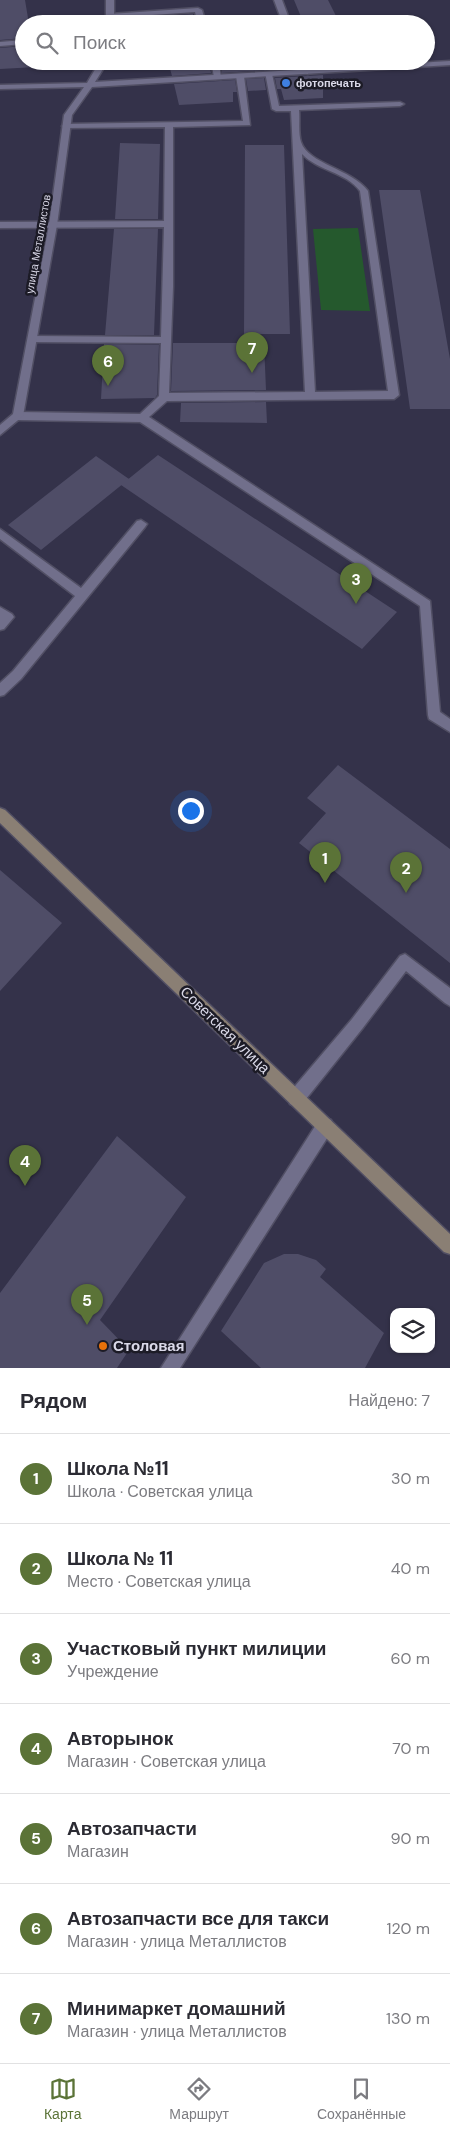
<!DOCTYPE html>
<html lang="ru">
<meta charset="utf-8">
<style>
body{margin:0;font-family:"DM Sans",sans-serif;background:#f2f2f3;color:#2b2b33}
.controls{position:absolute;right:15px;bottom:15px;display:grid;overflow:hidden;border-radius:10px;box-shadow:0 1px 4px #0004}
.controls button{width:45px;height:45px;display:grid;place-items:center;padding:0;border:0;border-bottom:1px solid #e1e1e2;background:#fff;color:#2b2b33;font:25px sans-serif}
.you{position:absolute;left:190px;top:810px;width:18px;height:18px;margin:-12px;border:4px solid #fff;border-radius:50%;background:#1a73e8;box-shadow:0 0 0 8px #1a73e833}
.badge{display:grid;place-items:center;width:32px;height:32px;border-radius:50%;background:#5b7337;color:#fff;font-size:16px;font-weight:700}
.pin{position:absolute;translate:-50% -41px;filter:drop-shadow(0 1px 2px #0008)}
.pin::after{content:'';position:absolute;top:26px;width:18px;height:15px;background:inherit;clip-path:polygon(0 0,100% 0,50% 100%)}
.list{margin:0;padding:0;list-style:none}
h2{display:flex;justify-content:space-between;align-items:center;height:65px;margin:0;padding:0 20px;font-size:21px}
h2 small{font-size:16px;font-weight:400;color:#7c7c81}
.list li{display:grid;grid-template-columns:32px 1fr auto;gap:15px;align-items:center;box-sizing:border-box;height:90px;padding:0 20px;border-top:1px solid #e1e1e2}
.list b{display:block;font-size:19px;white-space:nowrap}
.list p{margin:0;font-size:16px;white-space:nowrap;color:#7c7c81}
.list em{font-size:16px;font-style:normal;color:#7c7c81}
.icon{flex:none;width:28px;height:28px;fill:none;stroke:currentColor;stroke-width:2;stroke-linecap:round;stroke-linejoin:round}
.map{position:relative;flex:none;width:450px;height:1368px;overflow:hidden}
.search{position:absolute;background:#fff;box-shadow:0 1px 4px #0004;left:15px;right:15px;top:15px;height:55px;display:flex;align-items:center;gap:12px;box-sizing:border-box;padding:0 18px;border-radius:28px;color:#7c7c81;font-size:19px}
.sheet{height:695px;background:#fff}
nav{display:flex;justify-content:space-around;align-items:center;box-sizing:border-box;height:70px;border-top:1px solid #e1e1e2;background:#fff;font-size:14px;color:#7c7c81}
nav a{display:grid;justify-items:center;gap:2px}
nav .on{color:#5b7337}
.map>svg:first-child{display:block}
.green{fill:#25592d}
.building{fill:#4f4d67}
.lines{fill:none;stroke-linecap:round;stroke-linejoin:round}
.lane-casing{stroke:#514f64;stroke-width:3}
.street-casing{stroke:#514f64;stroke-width:3}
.secondary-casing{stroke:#514f64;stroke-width:3}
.lane{fill:#716f8b;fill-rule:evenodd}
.street{fill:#716f8b;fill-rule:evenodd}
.secondary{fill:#8a7f74;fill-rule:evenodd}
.shop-dot{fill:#3f7fe0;stroke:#1c1b26;stroke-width:2}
.food-dot{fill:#e8710a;stroke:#1c1b26;stroke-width:2}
.labels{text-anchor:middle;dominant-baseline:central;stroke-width:5;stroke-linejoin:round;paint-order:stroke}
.far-poi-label{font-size:11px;font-weight:bold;fill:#dad9e8;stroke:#1c1b26;text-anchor:start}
.far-street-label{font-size:11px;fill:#dad9e8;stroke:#1c1b26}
.near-street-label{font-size:15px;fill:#dad9e8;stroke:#1c1b26}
.near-poi-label{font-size:15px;font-weight:bold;fill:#dad9e8;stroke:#1c1b26;text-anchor:start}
</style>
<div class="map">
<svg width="450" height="1368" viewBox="0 0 450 1368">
<rect width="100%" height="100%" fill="#34324a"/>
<!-- green -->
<path class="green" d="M358,228l12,83 -49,-1 -8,-81z"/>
<!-- building -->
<path class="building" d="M0,0h25l4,24h-5v14l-24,2z
M294,0h34l12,24h-36z
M193,14l3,10h-38l-2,-7z
M24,46v15h11l1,6 -36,2v-21z
M168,61h41l2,12 -39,3z
M221,61h76l1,7 -76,5z
M323,75v23l-39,2 -3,-11h-4l-2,-11z
M264,78l2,12 -18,1 -2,-12z
M235,80l2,12h-4v10l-54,3 -5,-21z
M120,143l40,1 -2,75h-43z
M245,145h39l6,189h-46z
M379,190h41l30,169v50h-40z
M114,229h44l-4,106h-49z
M173,343h91l2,47 -95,1z
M104,344l55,1 -2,50 -2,3 -54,1z
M266,402l1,21 -87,-1 1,-19z
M158,455l239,157 -35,37 -241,-164z
M96,456l33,23 -88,71 -33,-25z
M338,765l112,84v114l-151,-120 27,-30 -19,-15z
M0,870l62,53 -62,68z
M117,1136l69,61 -86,123 29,30 -12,18h-117v-75z
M284,1254h14l18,6 10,9 -6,8 64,56 -19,35h-104l-40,-37 43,-68z"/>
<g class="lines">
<!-- lane casing -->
<g class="lane-casing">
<path id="lane" d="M274,0h8l9,24h-8z
M198,8l4,2 4,14h-8l-3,-12 -85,6 -4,-2 4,-2z
M24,40v4l-24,2v-4z
M211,61h8l2,18 -7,-2z
M299,61h8l1,13 -7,-2z
M265,72l7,2 7,32 121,-4 4,2 -4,2 -101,4c1,10 -1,23 2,32 7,22 51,27 67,49l31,204 -5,4 -227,2 -18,16 281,184 10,111 10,7v13l-21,-13 -1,-4 -8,-109 -280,-184 -122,-2 -5,-4 5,-4 122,2 19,-18 2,-53 -128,-1 -5,-3 5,-3 128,1 3,-110 -164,1v-6l164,-1 1,-94 -99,1 -4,-2 4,-2 177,-3 -7,-45 4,-2 4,2 6,49 -77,2v160l-4,106 136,-1 -14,-281h-15l-4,-2zM302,154c16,17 44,18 58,37l28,200 -73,1z
M141,520l6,4 -2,3 -124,152 -17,16 -4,1v-13l13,-12 62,-75 -75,-57v-10l81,59 56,-67z
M0,607l12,7 2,3 -10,12 -4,1z
M405,954l45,34v18l-5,-3 -39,-32 -44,58 -60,75 -6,2 -6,-2 -2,-6 2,-6 62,-73 48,-63z
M325,1118l6,2 2,6 -2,6 -151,236h-19l158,-248z"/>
</g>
<!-- street casing -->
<g class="street-casing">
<path id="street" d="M106,0h8v24h-8z
M100,61h8l-13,21 355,-21v4l-358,22 -20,28 -15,110 -34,191 -23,19v-10l13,-11 36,-189 15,-110 20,-28 -84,2v-4l87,-2z"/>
</g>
<!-- secondary casing -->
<g class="secondary-casing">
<path id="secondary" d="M0,808l5,2 445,424v20l-6,-2 -444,-429z"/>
</g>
<!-- lane -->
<use href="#lane" class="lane"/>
<!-- street -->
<use href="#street" class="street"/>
<!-- secondary -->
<use href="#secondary" class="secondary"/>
</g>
<!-- markers -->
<circle class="shop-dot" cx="286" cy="83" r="5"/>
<circle class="food-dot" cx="103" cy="1346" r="5"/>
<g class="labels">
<!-- far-poi labels -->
<g class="far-poi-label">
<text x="296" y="83">фотопечать</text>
</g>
<!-- far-street labels -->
<g class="far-street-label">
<text transform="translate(38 244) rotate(-80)">улица Металлистов</text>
</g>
<!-- near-street labels -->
<g class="near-street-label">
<text transform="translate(225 1030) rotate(44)">Советская улица</text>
</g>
<!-- near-poi labels -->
<g class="near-poi-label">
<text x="113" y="1346">Столовая</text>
</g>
</g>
</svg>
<div class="controls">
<button><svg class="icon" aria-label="layers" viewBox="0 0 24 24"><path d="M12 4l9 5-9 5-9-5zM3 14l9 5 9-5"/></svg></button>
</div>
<div class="you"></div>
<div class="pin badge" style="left:325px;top:883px">1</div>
<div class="pin badge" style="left:406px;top:893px">2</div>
<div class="pin badge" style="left:356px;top:604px">3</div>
<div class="pin badge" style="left:25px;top:1186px">4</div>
<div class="pin badge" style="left:87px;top:1325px">5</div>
<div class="pin badge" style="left:108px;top:386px">6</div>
<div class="pin badge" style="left:252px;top:373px">7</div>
<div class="search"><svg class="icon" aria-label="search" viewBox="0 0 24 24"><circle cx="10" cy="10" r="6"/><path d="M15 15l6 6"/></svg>Поиск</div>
</div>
<section class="sheet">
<h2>Рядом<small>Найдено: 7</small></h2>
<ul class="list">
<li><span class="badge">1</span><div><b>Школа №11</b><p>Школа · Советская улица</p></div><em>30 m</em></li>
<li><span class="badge">2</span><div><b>Школа № 11</b><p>Место · Советская улица</p></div><em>40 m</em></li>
<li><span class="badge">3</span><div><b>Участковый пункт милиции</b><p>Учреждение</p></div><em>60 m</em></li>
<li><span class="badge">4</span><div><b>Авторынок</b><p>Магазин · Советская улица</p></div><em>70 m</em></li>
<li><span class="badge">5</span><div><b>Автозапчасти</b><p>Магазин</p></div><em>90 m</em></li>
<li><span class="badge">6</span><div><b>Автозапчасти все для такси</b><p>Магазин · улица Металлистов</p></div><em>120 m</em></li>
<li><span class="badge">7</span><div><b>Минимаркет домашний</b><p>Магазин · улица Металлистов</p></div><em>130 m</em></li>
</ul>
</section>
<nav>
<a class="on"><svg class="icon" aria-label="map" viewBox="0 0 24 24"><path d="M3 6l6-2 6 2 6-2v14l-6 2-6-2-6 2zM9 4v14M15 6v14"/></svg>Карта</a>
<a><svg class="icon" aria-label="directions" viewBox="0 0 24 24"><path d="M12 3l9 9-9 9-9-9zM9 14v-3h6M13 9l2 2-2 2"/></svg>Маршрут</a>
<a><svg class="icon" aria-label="saved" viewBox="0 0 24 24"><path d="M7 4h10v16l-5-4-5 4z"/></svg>Сохранённые</a>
</nav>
